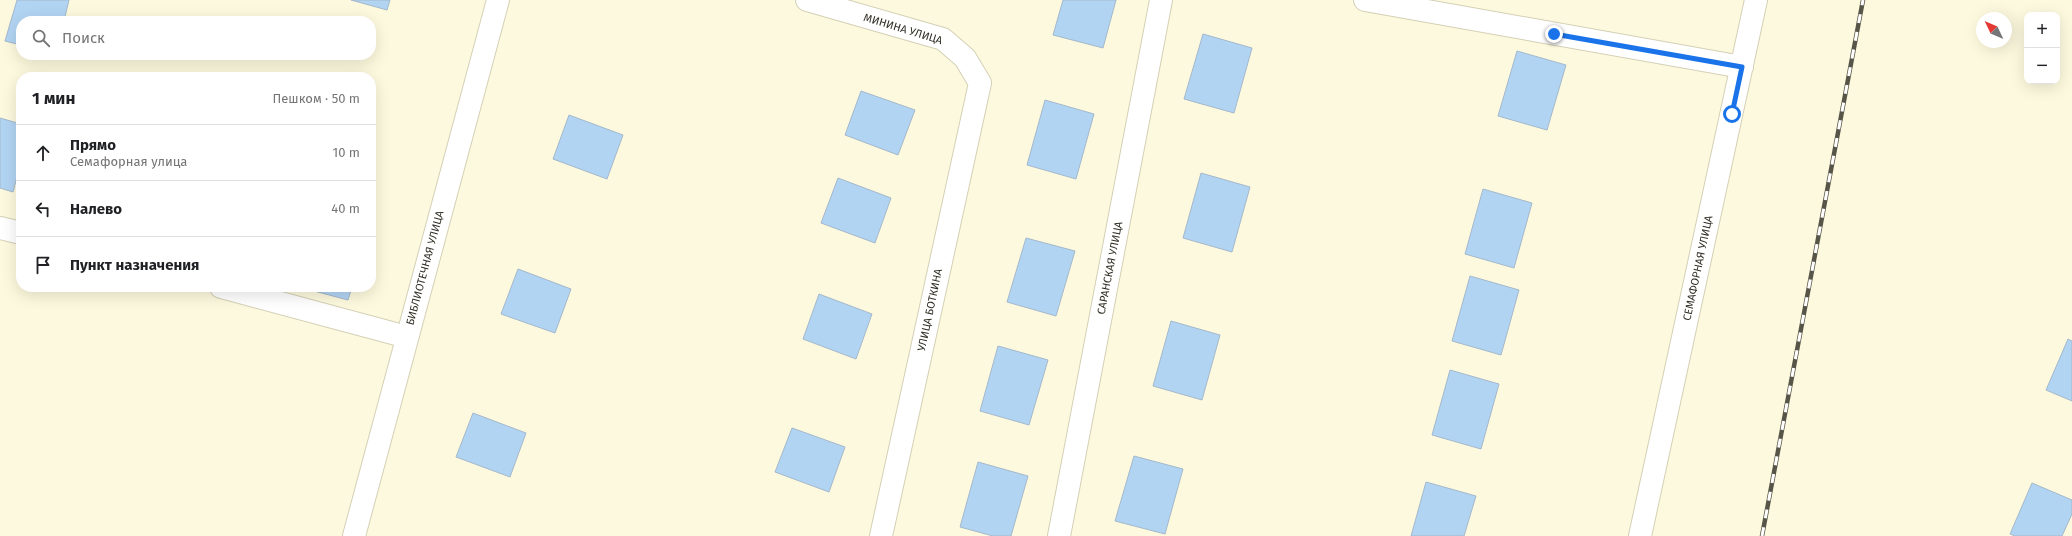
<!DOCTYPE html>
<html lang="ru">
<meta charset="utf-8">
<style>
body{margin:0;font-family:"Fira Sans",sans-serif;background:#f2f2f2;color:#202124}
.controls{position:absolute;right:12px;top:12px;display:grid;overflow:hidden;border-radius:8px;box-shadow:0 4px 16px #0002}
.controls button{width:36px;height:36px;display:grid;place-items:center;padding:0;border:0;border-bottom:1px solid #e0e0e0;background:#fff;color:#202124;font:20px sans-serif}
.compass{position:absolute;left:1976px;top:12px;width:36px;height:36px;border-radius:50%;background:#fff;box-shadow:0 4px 16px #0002;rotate:314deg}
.stop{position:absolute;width:12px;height:12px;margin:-9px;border:3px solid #1a73e8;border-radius:50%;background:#fff}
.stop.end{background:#1a73e8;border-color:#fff;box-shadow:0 1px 4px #0008}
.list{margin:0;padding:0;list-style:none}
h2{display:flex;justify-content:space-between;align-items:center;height:52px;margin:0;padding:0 16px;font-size:17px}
h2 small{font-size:13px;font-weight:400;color:#757577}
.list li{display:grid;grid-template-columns:26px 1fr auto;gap:12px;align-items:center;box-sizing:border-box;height:56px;padding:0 16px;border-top:1px solid #e0e0e0}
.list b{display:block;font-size:15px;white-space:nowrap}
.list p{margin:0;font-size:13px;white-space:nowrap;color:#757577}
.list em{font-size:13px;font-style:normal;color:#757577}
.icon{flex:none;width:22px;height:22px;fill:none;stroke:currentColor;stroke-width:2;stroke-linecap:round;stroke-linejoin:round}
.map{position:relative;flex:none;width:2072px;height:536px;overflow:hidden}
.search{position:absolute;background:#fff;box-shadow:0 4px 16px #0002;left:16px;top:16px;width:360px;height:44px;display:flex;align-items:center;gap:10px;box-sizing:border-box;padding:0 14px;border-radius:16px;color:#757577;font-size:15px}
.panel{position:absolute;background:#fff;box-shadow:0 4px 16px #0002;left:16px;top:72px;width:360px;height:220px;border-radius:16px}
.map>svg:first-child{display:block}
.building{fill:#b2d4f3;stroke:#a3b8cb}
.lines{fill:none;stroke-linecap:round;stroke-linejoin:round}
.street-casing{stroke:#d4d0b6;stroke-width:24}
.secondary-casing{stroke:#d4d0b6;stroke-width:24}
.street{stroke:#fff;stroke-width:22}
.secondary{stroke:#fff;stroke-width:22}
.rail-casing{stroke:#575548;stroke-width:4.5}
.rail{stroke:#fff;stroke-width:3;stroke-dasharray:9;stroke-linecap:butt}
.route{stroke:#1a73e8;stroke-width:5}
.labels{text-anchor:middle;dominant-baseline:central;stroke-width:4;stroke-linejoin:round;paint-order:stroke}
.street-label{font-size:11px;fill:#312f25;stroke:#fff}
</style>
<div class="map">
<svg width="2072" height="536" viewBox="0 0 2072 536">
<rect width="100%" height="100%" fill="#fdf9de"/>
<!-- building -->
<path class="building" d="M17,0h52l-5,21h-43v24l-16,-4z
M351,0h39l-3,10z
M1063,0h53l-13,48 -50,-13z
M1203,34l49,14 -18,65 -50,-14z
M1517,51l49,14 -19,65 -49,-14z
M861,91l54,19 -17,45 -53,-20z
M1045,100l49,14 -18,65 -49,-14z
M569,115l54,20 -16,44 -54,-20z
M0,118l21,6v38l-8,30 -13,-4z
M1201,173l49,14 -18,65 -49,-14z
M838,178l53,20 -16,45 -54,-20z
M1483,189l49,14 -18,65 -49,-14z
M1026,238l49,13 -19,65 -49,-14z
M518,269l53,20 -16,44 -54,-19z
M1470,276l49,14 -18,65 -49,-14z
M299,287h53l-4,13z
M819,294l53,20 -16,45 -53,-20z
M1171,321l49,14 -18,65 -49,-14z
M2068,339l4,2v60l-26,-11z
M998,346l50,14 -19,65 -49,-14z
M1450,370l49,14 -18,65 -49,-14z
M473,413l53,20 -16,44 -54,-20z
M792,428l53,19 -16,45 -54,-20z
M1134,456l49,13 -18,65 -50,-13z
M978,462l50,14 -17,60h-18l-33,-9z
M1426,482l50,14 -12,40h-53z
M2032,483l40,17v14l-10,22h-47l-5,-2z"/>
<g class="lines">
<!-- street casing -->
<g class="street-casing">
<path id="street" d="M807,0l136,39 22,19 15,25 -99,453
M1365,0l377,67
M0,228l21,5
M221,287l186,50
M1059,536l102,-536
M1640,536l116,-536"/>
</g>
<!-- secondary casing -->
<g class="secondary-casing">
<path id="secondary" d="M354,536l144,-536"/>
</g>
<!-- street -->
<use href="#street" class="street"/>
<!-- secondary -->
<use href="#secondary" class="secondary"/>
<!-- rail casing -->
<g class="rail-casing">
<path id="rail" d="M1762,536l101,-536"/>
</g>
<!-- rail -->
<use href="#rail" class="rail"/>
</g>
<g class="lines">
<!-- route -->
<path class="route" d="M1554,34l188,33 -10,47"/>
</g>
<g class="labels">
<!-- street labels -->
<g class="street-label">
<text transform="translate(903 29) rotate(17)">МИНИНА УЛИЦА</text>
<text transform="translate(425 268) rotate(-75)">БИБЛИОТЕЧНАЯ УЛИЦА</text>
<text transform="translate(1110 268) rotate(-79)">САРАНСКАЯ УЛИЦА</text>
<text transform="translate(1698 268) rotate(-78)">СЕМАФОРНАЯ УЛИЦА</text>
<text transform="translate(930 310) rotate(-78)">УЛИЦА БОТКИНА</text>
</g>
</g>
</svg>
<div class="controls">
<button>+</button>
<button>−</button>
</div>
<svg class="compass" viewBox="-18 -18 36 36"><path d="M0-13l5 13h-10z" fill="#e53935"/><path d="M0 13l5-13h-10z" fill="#757577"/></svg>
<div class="stop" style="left:1732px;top:114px"></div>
<div class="stop end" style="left:1554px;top:34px"></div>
<div class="search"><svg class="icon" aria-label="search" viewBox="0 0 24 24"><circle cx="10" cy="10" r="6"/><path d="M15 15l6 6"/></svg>Поиск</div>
<section class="panel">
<h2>1 мин<small>Пешком · 50 m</small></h2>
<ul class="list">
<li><svg class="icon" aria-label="ahead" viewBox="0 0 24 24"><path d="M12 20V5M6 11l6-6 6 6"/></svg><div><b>Прямо</b><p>Семафорная улица</p></div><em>10 m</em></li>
<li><svg class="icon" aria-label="left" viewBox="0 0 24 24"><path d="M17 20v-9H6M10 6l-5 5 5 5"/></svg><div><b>Налево</b></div><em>40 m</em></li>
<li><svg class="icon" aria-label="arrive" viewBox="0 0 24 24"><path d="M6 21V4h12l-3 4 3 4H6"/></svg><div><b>Пункт назначения</b></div></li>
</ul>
</section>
</div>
